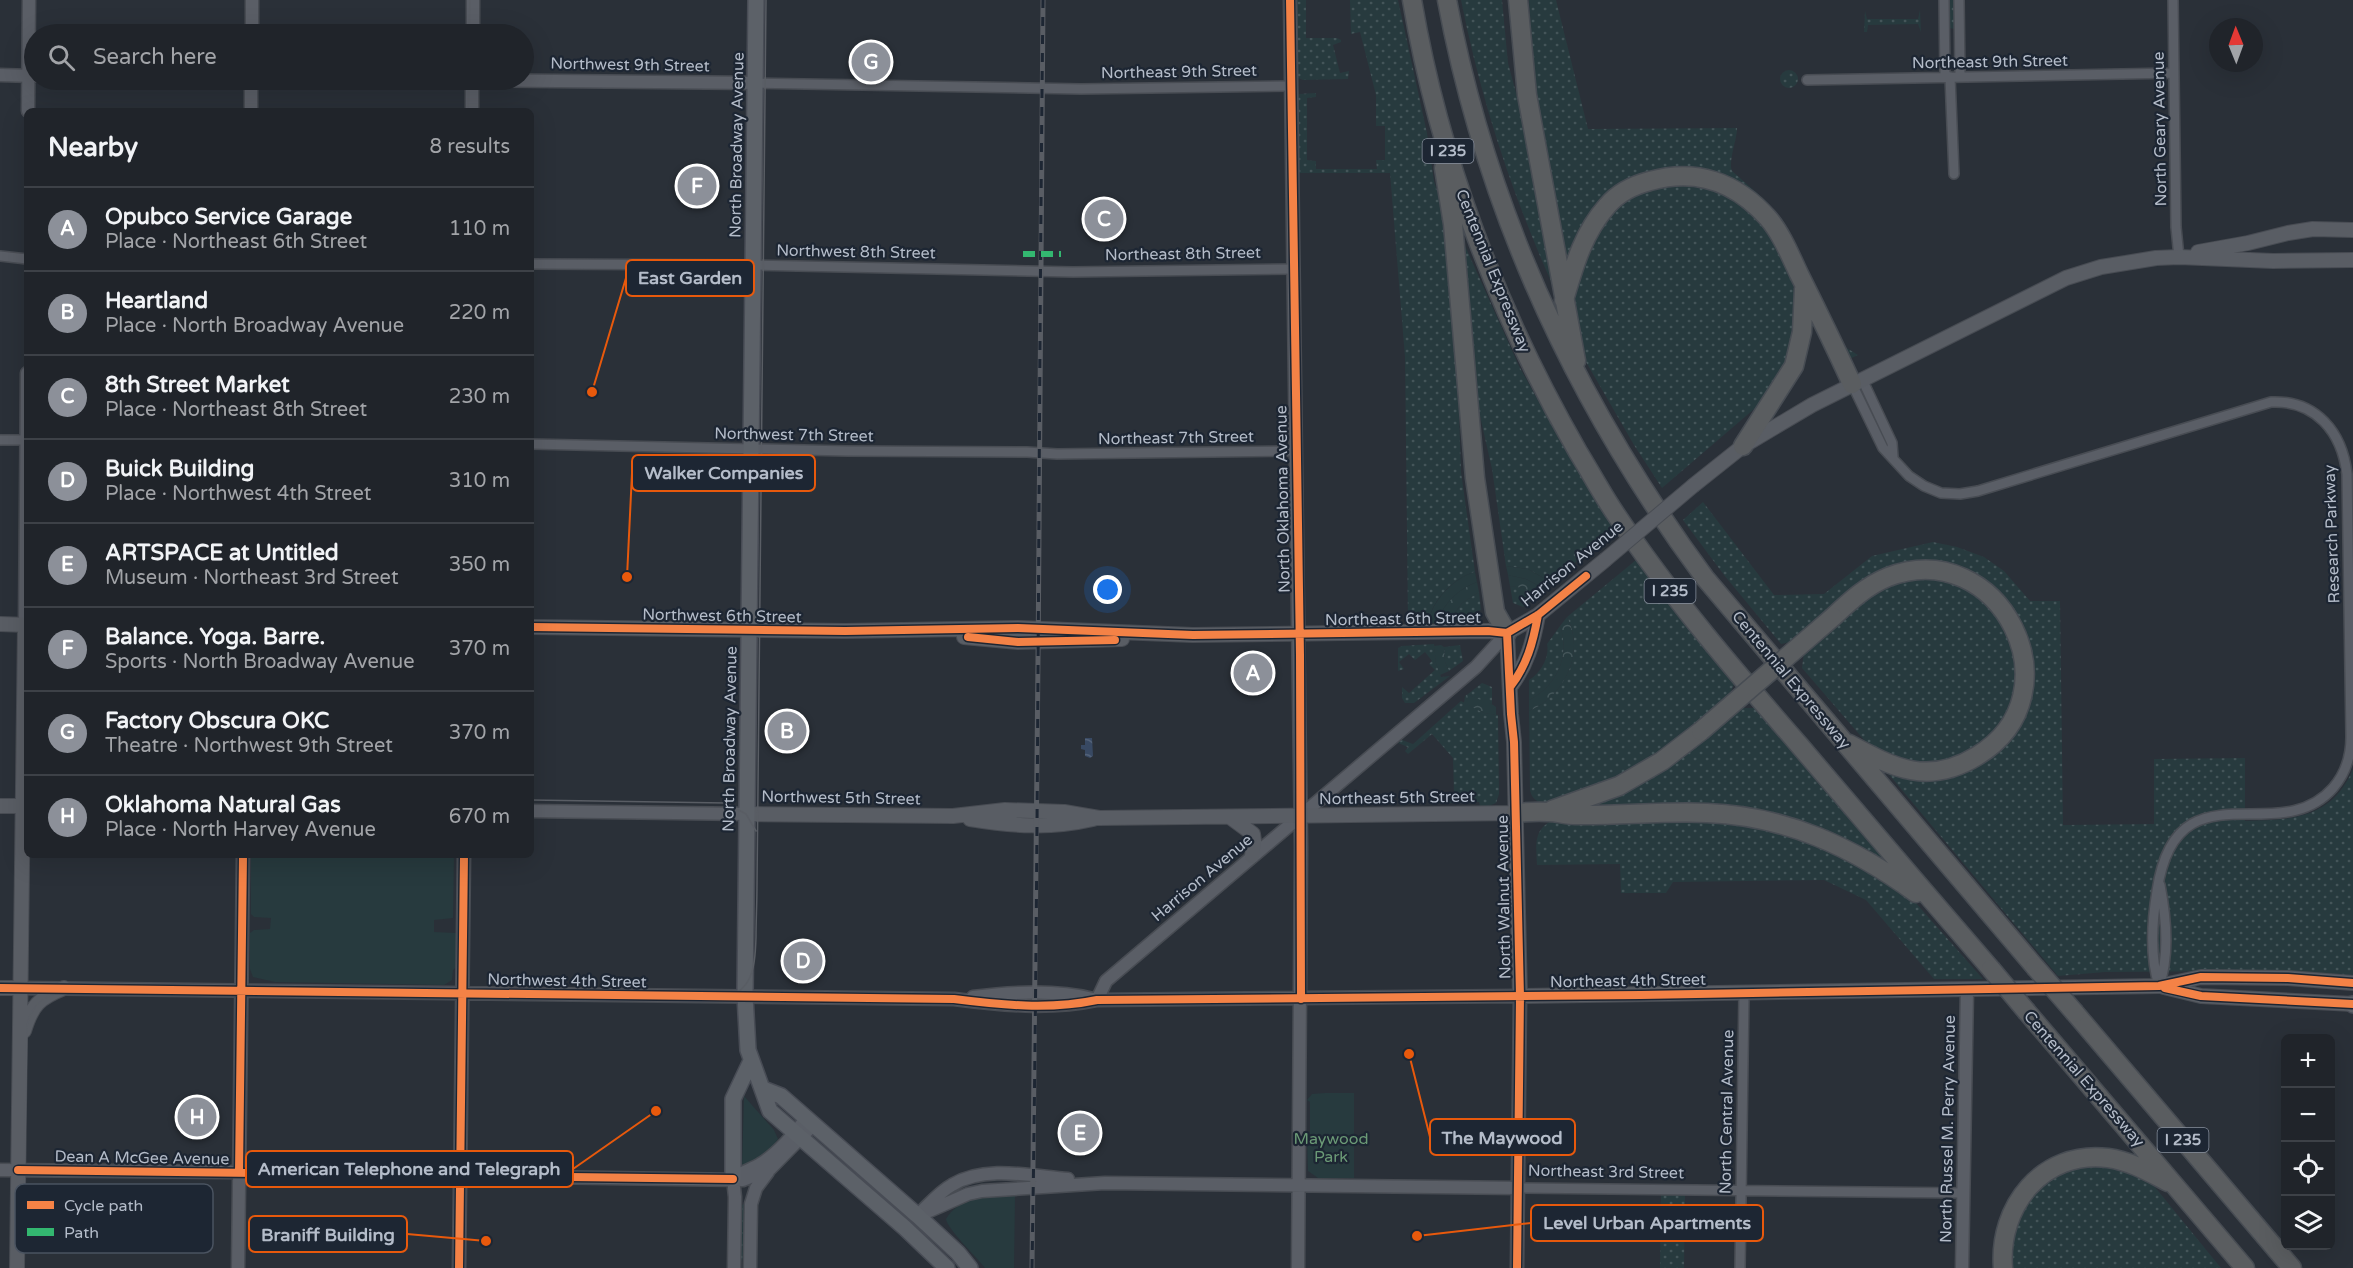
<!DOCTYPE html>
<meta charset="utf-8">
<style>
body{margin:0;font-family:"Varela Round",sans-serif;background:#2d3036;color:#f1f3f6}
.controls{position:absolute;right:18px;bottom:18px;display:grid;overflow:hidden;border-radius:9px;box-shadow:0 6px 24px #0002}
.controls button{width:54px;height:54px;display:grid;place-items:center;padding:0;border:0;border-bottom:2px solid #3d4147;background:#20242a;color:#f1f3f6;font:30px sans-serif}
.compass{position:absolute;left:2209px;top:18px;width:54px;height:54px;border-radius:50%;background:#20242a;box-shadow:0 6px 24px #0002;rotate:359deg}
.you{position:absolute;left:1108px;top:590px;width:21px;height:21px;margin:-15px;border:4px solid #fff;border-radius:50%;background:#1a73e8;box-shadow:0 0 0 9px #1a73e833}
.badge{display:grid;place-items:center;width:39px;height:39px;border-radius:50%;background:#8c9099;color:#fff;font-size:20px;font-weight:700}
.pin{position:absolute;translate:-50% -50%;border:3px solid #fff;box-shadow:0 2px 6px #0006}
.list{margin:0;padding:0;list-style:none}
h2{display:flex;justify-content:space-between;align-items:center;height:78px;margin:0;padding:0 24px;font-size:26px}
h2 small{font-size:20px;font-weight:400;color:#a2a4a8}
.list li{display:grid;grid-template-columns:39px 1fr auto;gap:18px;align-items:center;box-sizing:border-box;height:84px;padding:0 24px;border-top:2px solid #3d4147}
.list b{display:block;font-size:22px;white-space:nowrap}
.list p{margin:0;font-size:20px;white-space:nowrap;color:#a2a4a8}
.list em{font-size:20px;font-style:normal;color:#a2a4a8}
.icon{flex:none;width:33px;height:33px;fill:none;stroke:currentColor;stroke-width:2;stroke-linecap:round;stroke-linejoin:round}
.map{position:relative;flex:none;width:2353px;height:1268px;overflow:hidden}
.search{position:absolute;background:#20242a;box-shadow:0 6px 24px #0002;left:24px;top:24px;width:510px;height:66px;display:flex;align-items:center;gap:15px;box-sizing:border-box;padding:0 21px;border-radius:33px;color:#a2a4a8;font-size:22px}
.panel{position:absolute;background:#20242a;box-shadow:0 6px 24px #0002;left:24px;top:108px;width:510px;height:750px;border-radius:9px}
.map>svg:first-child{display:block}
.grass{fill:url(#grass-dots)}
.forest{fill:url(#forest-crowns)}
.green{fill:#273a3e}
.water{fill:url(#water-waves)}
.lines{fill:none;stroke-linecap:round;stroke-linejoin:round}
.minor-casing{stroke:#484c53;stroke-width:12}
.tertiary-casing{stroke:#484c53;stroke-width:15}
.secondary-casing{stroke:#484c53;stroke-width:16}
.primary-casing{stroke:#484c55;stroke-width:18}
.motorway-casing{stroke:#474c53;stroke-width:21}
.minor{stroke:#5a5e66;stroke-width:9}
.tertiary{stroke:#5a5e66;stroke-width:12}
.secondary{stroke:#595d64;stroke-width:14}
.primary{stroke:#5c6168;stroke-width:15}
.motorway{stroke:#5a5d60;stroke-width:18}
.tram{stroke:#595d64;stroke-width:1.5}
.rail-casing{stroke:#595d64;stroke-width:5}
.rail{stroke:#1d2633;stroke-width:3;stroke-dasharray:9;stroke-linecap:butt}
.secondary-bridge-casing{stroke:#484c53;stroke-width:16;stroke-linecap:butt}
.motorway-bridge-casing{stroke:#474c53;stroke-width:21;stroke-linecap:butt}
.secondary-bridge{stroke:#595d64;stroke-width:14}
.motorway-bridge{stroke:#5a5d60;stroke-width:18}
.quiet{stroke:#33b770;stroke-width:6;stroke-dasharray:12 6;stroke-linecap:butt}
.cycleway-casing{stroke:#1d2633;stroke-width:11}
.cycleway{stroke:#f48246;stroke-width:8}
.labels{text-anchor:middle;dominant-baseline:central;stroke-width:4.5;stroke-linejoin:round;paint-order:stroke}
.shield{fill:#1d2633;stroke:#878f9c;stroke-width:1.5}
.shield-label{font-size:15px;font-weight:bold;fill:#b4bcc9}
.street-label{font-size:16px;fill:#b4bcc9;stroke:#1d2633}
.park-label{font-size:16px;fill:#6b9a76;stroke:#1d2633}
.key{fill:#1d2633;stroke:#4a5360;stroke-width:1.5}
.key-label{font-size:16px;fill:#b4bcc9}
.leader{fill:none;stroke:#e8590c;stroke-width:2}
.callout-dot{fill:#e8590c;stroke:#1d2633;stroke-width:2}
.callout{fill:#1d2633;stroke:#e8590c;stroke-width:2}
.callout-label{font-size:18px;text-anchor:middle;font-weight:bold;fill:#b4bcc9}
</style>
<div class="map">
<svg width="2353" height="1268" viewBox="0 0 2353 1268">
<defs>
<pattern id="grass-dots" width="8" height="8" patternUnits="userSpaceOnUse" patternTransform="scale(1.5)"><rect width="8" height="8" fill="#273a3e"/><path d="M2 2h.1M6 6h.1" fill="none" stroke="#445559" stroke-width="1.8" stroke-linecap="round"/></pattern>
<pattern id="forest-crowns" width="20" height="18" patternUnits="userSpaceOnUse" patternTransform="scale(1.5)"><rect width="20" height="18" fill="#273a3e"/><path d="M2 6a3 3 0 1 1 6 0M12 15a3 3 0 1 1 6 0" fill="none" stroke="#445559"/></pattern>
<pattern id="water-waves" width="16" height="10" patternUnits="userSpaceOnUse" patternTransform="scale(1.5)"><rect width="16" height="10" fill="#384963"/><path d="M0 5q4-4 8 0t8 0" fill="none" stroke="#526178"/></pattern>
</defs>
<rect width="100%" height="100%" fill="#2a3038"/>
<!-- grass -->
<path class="grass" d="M1295,0h11v38h31l4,2v2l-8,3 7,28 9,-2 -1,8 -45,1 -5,-2z
M1350,0h48l29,133 7,48 13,42 9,99 5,150 14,100c-22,6 -45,30 -47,53l-20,-4 -3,-264 -15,-184h-92l-1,-77 2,-2 17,-1v4l-9,1v62l9,1v8h61l-1,-9h9v-34h-9v-31l-16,-63 -9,2z
M1461,0h41l6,63 23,86 23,139c-42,-93 -73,-188 -93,-288z
M1529,0h27l32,129 149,-1c0,12 -9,33 -5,43l34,30 12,14 67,132 13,8 -11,5 -87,-160 -111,-25 -85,89 -27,-140z
M1949,0h6l-1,29 -4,-1z
M1920,10l1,22 -3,-8 -50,1 -1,7h-3l1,-21 2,8h51z
M1780 79a9 9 0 1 1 18 0a9 9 0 1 1-18 0Z
M1687,182l50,16 33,34 19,41 7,22 -1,50 -28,53 -105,90 -28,-43 -52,-90 -7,-44v-20l4,-21 29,-56 30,-22z
M1461,237l58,129 44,80 52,82 -63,55 -24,-14 -22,-3 -14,-97 -19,-84z
M1703,502l71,93 50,-1 48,-38 61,-14 24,5 27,10 20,14 26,30h30l3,224 91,-1v-65l91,-1v63c47,-1 87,-2 108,-52v208l-102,-6 -146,1 -47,4 -172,-205 59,5 79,-67 -10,-94 -94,-50 -125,76 -14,3 -57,-69 -41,-55z
M1636,560l98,124 -5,13 -90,73 -91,33c-10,0 -16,-3 -18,-13l-1,-79c35,-15 57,-58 38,-94z
M1906,578l41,1 37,19 29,40 6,43 -11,35 -31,35 -51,16 -49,-12 -75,-87 2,-16 59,-55z
M1510,586l13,2 14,7 -14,12 -10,-4z
M1479,592l2,18 -6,2 -7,8h-18l12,-17z
M1560,626c11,30 -4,61 -31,74v-20c12,-7 21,-24 18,-36z
M1434,644l2,19 5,14 9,-1 -36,27h-9l-3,-5v-11l7,6 26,-23 -6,-6 3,-3 -7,-9 -10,8 -6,-6 -10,8 5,7 -6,2v-23l4,-2z
M1460,645l3,16 -14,10 -4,-9 -1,-15z
M1482,683l10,4v17l-12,-3 -12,-7z
M1461,701l23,12 14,2 1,79 -3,9 -7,3h-9l-1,-4 -34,1v-8l9,-1 -1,-36 -21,-24 -24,20 -3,-3 3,-4 -10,-4 4,-3 11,4z
M1739,708h16l137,160 -69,-35 -240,-24z
M1721,819l112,28 82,55 68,77h-49l-68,-79 -42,-20 -151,2 -7,11h-45l-1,-29 -83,1c-1,-19 -4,-37 17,-45z
M2115,1165l35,16 71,87h-212l8,-54 31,-35 30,-13z
M1661,1195h24l-1,73h-24z
M744,1204v54l-3,2v-54z"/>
<!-- forest -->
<path class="forest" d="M1508,575l18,4 19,10 -8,6 -14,-7 -13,-2z
M1477,582l2,10 -17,11 -15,20h-10c6,-19 21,-34 40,-41z
M1567,617c19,36 -3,79 -38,94v-11c27,-13 42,-44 31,-74z
M1441,645l3,2 1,15 4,9 -9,4 -4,-12 -2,-17z
M1468,694c9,6 21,7 28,13v8l-12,-2 -20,-10 1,-7z"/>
<!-- green -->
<path class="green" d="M1506,566l22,3 24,14 -7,6 -19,-10 -18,-4z
M1475,572l2,10c-19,7 -34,22 -40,41h-9c4,-22 25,-45 47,-51z
M251,855h203l-1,63 -19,2v12l22,1 1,33 -4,4 -1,10 -8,5 -169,-3 -22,-5 -3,-8v-36l4,-3 16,-1 1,-11 -17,-1 -3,-3z
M1325,1093h29v85h-36l-10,-7 -1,-30 3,-4v-35l-3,-2 5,-6z
M744,1096l30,34 4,9 -11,16 -25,12z
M1002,1195l13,1 -1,72h-29c-8,-11 -38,-39 -39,-49 12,-20 35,-22 56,-24z"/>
<!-- water -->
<path class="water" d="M1085,738h7l1,18 -3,2 -5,-2v-6l-4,-1v-4h4z"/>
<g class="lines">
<!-- minor casing -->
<g class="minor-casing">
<path id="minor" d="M1944,0l1,77
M1959,0l1,76
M2173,0l3,227 3,30
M1950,77l4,97
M1807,80l367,-7
M755,83l326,6 211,-3
M0,256l27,3
M531,264l222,1 320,7 222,-3
M1862,379l30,64 1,14
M1852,384l31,64 26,28 15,10 17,7 19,1 18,-3 293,-89c45,-2 71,30 76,72l4,263c0,19 -5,36 -18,51 -55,63 -157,-27 -176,103 -5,30 -7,66 2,95
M0,440h26
M531,444l316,7 180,1 30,2 239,-3
M2159,986c11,-31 7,-70 1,-101
M1518,1188l445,5
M1740,1268l4,-275"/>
</g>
<!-- tertiary casing -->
<g class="tertiary-casing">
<path id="tertiary" d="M1290,0l11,847 -3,421
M252,34v-34
M473,34v-34
M0,75l33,1
M445,80l310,3
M28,111l1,-111
M251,111v-31
M472,111v-31
M25,625l2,-252
M531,811l216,3
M20,988l934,11c47,6 96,11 143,1l423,-4 -3,272
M973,997c38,-5 82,-8 120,2
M1097,1000l9,-19 370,-314 31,-34
M0,1170l438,4 41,2 264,4 27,-11 43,-44
M733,1179c9,-8 19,-9 29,-16 17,-11 31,-28 44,-44
M733,1179l2,18 -1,71
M923,1210c9,-9 18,-19 29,-25 33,-20 79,-9 116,-6
M918,1216l50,-22 14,-3 123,-8 413,5
M238,1268l5,-413
M459,1268l5,-413
M750,1268l1,-64 5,-16 12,-16
M1962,1268l5,-278"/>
</g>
<!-- secondary casing -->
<g class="secondary-casing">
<path id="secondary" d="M2198,252l50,-9 40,-10 25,-4 40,1
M1694,485l49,-39 69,-41 254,-127 35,-11 55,-9 23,-1 94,4 80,-1
M0,624l27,1
M531,627l314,4 173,-3 175,7 295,-4 19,2
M1507,633l4,81 3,28 6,254 639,-10 42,-9 87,1 65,5
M1507,633l31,-18 67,-55
M964,637l54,5 104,-3
M1510,687c17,-22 23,-44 28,-72
M0,806h22
M747,814l206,2 52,-6 59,2 35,6 417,-5
M1230,817l23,17 1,7 -2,15
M970,819c43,7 80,10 123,0
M2164,987l37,9 152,8
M0,988h20
M24,1031c8,-26 15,-33 40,-43
M17,1268l8,-643"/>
</g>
<!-- primary casing -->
<g class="primary-casing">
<path id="primary" d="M756,0l-11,996 3,54 22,61 135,117 42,40
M2352,1004l1,1
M763,1089l18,7 137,120 40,37 12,15
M733,1179v-80l18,-38"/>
</g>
<!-- motorway casing -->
<g class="motorway-casing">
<path id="motorway" d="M1412,0c27,159 86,313 166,452 13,21 25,44 39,64 55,82 118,155 183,230 63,74 127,149 191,223
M1447,0c40,213 130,405 258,578l330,389
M1518,0l9,95 49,266
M1444,168l9,56 22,254 20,134 12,21
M1564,300c10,-34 19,-67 43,-94 11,-13 27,-21 43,-25 46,-13 86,1 118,37 13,15 22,37 31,56 18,36 36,73 53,110
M1743,446l51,-80 8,-34 2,-43
M1833,617c17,-16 33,-31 55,-40 112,-43 192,117 89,179 -49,30 -83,12 -128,-12
M1552,810l67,-24 43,-25 39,-30
M1516,813c10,-1 21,-2 32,-1 9,0 18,3 27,3 44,1 88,-4 132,-2 79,3 146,34 209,80
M2027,1012l218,256
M2075,1013l217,255
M2003,1268c-5,-61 39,-118 105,-110 22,3 41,14 60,24"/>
</g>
<!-- minor -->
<use href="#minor" class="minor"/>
<!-- tertiary -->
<use href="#tertiary" class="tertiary"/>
<!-- secondary -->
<use href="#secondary" class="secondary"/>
<!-- primary -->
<use href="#primary" class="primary"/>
<!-- motorway -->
<use href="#motorway" class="motorway"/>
<!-- tram -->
<path class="tram" d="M469,34l1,-34
M468,111l1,-31
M531,800l195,3 20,11 10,17
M23,1268l4,-242c5,-25 23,-35 47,-34l636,7c42,-1 45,-28 46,-62 0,-17 1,-34 1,-52l9,-885
M455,1268l5,-413"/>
<!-- rail casing -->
<g class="rail-casing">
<path id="rail" d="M1032,1268c7,-423 6,-845 11,-1268"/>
</g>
<!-- rail -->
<use href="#rail" class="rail"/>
<!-- secondary-bridge casing -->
<g class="secondary-bridge-casing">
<path id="secondary-bridge" d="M1605,560l89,-75"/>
</g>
<!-- motorway-bridge casing -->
<g class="motorway-bridge-casing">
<path id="motorway-bridge" d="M1701,731l132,-114
M2035,967l40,46
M1991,969l36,43"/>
</g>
<!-- secondary-bridge -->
<use href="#secondary-bridge" class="secondary-bridge"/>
<!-- motorway-bridge -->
<use href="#motorway-bridge" class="motorway-bridge"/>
<!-- quiet -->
<path class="quiet" d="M1023,254h38"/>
<!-- cycleway casing -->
<g class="cycleway-casing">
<path id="cycleway" d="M1290,0l10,655 1,344
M531,627l314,4 173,-3 175,7 295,-4 19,2
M1507,633l4,81 3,28 6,254 -3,272
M1507,633l31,-18 48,-39
M968,637l50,5 97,-2
M1510,687c17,-22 23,-44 28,-72
M0,988l954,11c47,6 96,11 143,1l544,-5 518,-9 42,-9 87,1 65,5
M2165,988l36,8 152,8
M18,1170l715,9
M239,1173l4,-318
M459,1268l5,-413"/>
</g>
<!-- cycleway -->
<use href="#cycleway" class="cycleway"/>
</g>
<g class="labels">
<!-- shield labels -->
<g class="shield">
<rect x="1422.5" y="139" width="51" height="24" rx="4.5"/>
<rect x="1644.5" y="579" width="51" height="24" rx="4.5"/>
<rect x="2157.5" y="1128" width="51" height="24" rx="4.5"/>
</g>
<g class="shield-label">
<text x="1448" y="151">I 235</text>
<text x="1670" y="591">I 235</text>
<text x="2183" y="1140">I 235</text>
</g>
<!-- street labels -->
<g class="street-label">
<text transform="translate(1990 62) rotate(-1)">Northeast 9th Street</text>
<text transform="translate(630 65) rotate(1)">Northwest 9th Street</text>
<text transform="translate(1179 72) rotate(-1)">Northeast 9th Street</text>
<text transform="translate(2160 129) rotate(-91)">North Geary Avenue</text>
<text transform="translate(737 145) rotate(-89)">North Broadway Avenue</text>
<text transform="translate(856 252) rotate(1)">Northwest 8th Street</text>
<text transform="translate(1183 254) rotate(-1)">Northeast 8th Street</text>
<text transform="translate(1493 271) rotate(68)">Centennial Expressway</text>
<text transform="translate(794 435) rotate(1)">Northwest 7th Street</text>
<text transform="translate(1176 438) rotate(-1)">Northeast 7th Street</text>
<text transform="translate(1283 499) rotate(-91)">North Oklahoma Avenue</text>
<text transform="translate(2332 534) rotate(-92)">Research Parkway</text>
<text transform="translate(1572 564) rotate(-39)">Harrison Avenue</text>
<text transform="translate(722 616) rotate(1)">Northwest 6th Street</text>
<text transform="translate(1403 619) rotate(-1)">Northeast 6th Street</text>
<text transform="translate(1791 680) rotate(50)">Centennial Expressway</text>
<text transform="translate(730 739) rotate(-89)">North Broadway Avenue</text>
<text transform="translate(841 798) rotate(1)">Northwest 5th Street</text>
<text transform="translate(1397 798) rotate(-1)">Northeast 5th Street</text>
<text transform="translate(1202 878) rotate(-40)">Harrison Avenue</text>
<text transform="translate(1504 897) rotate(-91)">North Walnut Avenue</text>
<text transform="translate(567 981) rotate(1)">Northwest 4th Street</text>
<text transform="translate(1628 981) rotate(-1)">Northeast 4th Street</text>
<text transform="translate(2084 1079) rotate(49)">Centennial Expressway</text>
<text transform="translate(1727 1112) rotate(-89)">North Central Avenue</text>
<text transform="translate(1948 1129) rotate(-89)">North Russel M. Perry Avenue</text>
<text transform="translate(142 1158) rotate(1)">Dean A McGee Avenue</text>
<text transform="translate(1606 1172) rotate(1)">Northeast 3rd Street</text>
</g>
<!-- park labels -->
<g class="park-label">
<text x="1331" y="1139">Maywood<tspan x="1331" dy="18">Park</tspan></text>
</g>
</g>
<!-- legend -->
<rect x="15" y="1184" width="198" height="69" rx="9" class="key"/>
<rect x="27" y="1201" width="27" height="8" fill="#f48246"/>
<rect x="27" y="1228" width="27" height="8" fill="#33b770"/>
<g class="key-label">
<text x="64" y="1211">Cycle path</text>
<text x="64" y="1238">Path</text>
</g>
<!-- callouts -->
<path class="leader" d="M592 392L626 278M627 577L632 473M1409 1054L1430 1137M656 1111L573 1169M1417 1236L1531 1223M486 1241L407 1234"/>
<g class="callout-dot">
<circle cx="592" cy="392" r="6"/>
<circle cx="627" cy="577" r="6"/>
<circle cx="1409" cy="1054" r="6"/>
<circle cx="656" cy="1111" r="6"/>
<circle cx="1417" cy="1236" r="6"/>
<circle cx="486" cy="1241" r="6"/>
</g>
<g class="callout">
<rect x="626" y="260" width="128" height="36" rx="6"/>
<rect x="632" y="455" width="183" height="36" rx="6"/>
<rect x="1430" y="1119" width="145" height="36" rx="6"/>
<rect x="246" y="1151" width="327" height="36" rx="6"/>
<rect x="1531" y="1205" width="232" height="36" rx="6"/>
<rect x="249" y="1216" width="158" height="36" rx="6"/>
</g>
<g class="callout-label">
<text x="690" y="284">East Garden</text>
<text x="724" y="479">Walker Companies</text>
<text x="1502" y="1144">The Maywood</text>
<text x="409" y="1175">American Telephone and Telegraph</text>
<text x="1647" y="1229">Level Urban Apartments</text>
<text x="328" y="1241">Braniff Building</text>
</g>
</svg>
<div class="controls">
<button>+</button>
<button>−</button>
<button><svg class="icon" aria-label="locate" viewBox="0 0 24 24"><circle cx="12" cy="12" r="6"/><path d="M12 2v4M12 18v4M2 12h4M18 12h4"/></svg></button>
<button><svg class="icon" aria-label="layers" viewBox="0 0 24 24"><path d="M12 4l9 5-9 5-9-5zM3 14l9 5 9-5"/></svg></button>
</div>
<svg class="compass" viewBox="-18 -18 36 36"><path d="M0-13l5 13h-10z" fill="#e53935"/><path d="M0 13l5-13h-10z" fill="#a2a4a8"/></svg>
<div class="you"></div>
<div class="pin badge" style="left:1253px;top:673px">A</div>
<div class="pin badge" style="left:787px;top:731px">B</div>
<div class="pin badge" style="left:1104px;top:219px">C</div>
<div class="pin badge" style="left:803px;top:961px">D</div>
<div class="pin badge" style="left:1080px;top:1133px">E</div>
<div class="pin badge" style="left:697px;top:186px">F</div>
<div class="pin badge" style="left:871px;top:62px">G</div>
<div class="pin badge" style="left:197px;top:1117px">H</div>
<div class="search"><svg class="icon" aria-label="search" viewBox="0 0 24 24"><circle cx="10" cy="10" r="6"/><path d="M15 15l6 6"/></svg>Search here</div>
<section class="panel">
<h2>Nearby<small>8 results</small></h2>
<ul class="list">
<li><span class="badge">A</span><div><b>Opubco Service Garage</b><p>Place · Northeast 6th Street</p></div><em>110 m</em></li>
<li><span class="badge">B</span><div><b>Heartland</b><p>Place · North Broadway Avenue</p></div><em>220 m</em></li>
<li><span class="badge">C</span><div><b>8th Street Market</b><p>Place · Northeast 8th Street</p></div><em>230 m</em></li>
<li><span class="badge">D</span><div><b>Buick Building</b><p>Place · Northwest 4th Street</p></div><em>310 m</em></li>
<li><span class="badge">E</span><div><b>ARTSPACE at Untitled</b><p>Museum · Northeast 3rd Street</p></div><em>350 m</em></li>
<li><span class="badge">F</span><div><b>Balance. Yoga. Barre.</b><p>Sports · North Broadway Avenue</p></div><em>370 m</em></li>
<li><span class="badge">G</span><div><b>Factory Obscura OKC</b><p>Theatre · Northwest 9th Street</p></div><em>370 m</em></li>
<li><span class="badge">H</span><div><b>Oklahoma Natural Gas</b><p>Place · North Harvey Avenue</p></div><em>670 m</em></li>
</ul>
</section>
</div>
